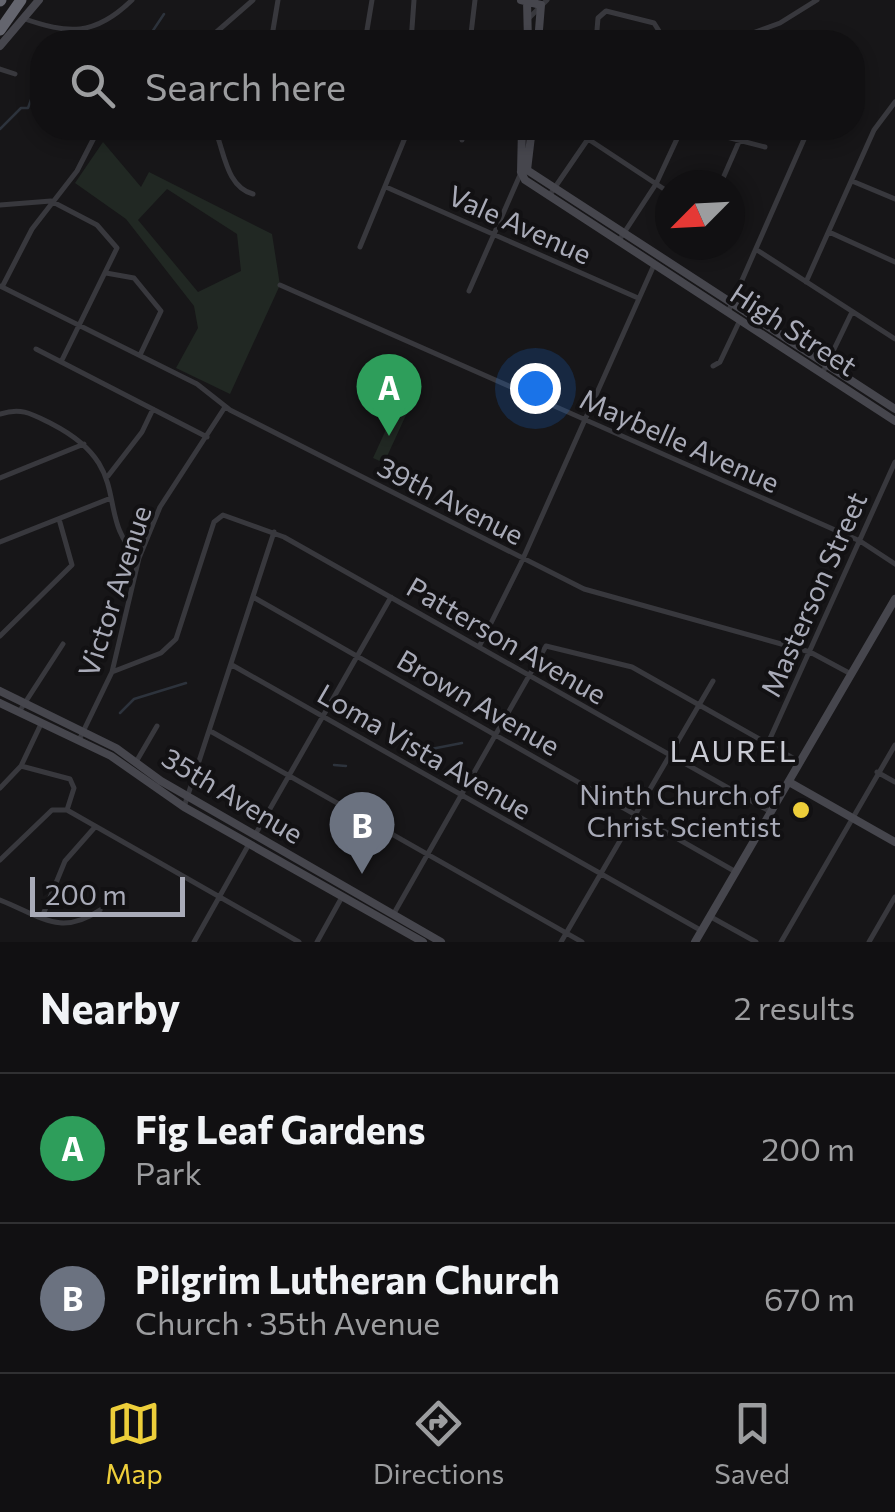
<!DOCTYPE html>
<meta charset="utf-8">
<style>
body{margin:0;font-family:Commissioner,sans-serif;background:#1a191b;color:#f1f3f6}
.compass{position:absolute;left:655px;top:170px;width:90px;height:90px;border-radius:50%;background:#111012;box-shadow:0 5px 15px #0003;rotate:246deg}
.scale{position:absolute;left:30px;bottom:25px;width:155px;box-sizing:border-box;padding-left:10px;border:5px solid #a9abb8;border-top:0;font-size:28px;line-height:35px;white-space:nowrap;color:#a9abb8;-webkit-text-stroke:8px #121113;paint-order:stroke}
.you{position:absolute;left:535px;top:388px;width:35px;height:35px;margin:-25px;border:8px solid #fff;border-radius:50%;background:#1a73e8;box-shadow:0 0 0 15px #1a73e833}
.badge{display:grid;place-items:center;width:65px;height:65px;border-radius:50%;background:#edce3a;color:#fff;font-size:32px;font-weight:700}
.pin{position:absolute;translate:-50% -82px;filter:drop-shadow(0 2px 5px #0008)}
.pin::after{content:'';position:absolute;top:52px;width:35px;height:30px;background:inherit;clip-path:polygon(0 0,100% 0,50% 100%)}
.list{margin:0;padding:0;list-style:none}
h2{display:flex;justify-content:space-between;align-items:center;height:130px;margin:0;padding:0 40px;font-size:42px}
h2 small{font-size:32px;font-weight:400;color:#9c9d9f}
.list li{display:grid;grid-template-columns:65px 1fr auto;gap:30px;align-items:center;box-sizing:border-box;height:150px;padding:0 40px;border-top:2px solid #303032}
.list b{display:block;font-size:38px;white-space:nowrap}
.list p{margin:0;font-size:32px;white-space:nowrap;color:#9c9d9f}
.list em{font-size:32px;font-style:normal;color:#9c9d9f}
.icon{flex:none;width:55px;height:55px;fill:none;stroke:currentColor;stroke-width:2;stroke-linecap:round;stroke-linejoin:round}
.map{position:relative;flex:none;width:895px;height:942px;overflow:hidden}
.search{position:absolute;background:#111012;box-shadow:0 5px 15px #0003;left:30px;right:30px;top:30px;height:110px;display:flex;align-items:center;gap:25px;box-sizing:border-box;padding:0 35px;border-radius:40px;color:#9c9d9f;font-size:38px}
.sheet{height:430px;background:#111012}
nav{display:flex;justify-content:space-around;align-items:center;box-sizing:border-box;height:140px;border-top:2px solid #303032;background:#111012;font-size:28px;color:#9c9d9f}
nav a{display:grid;justify-items:center;gap:5px}
nav .on{color:#edce3a}
.map>svg:first-child{display:block}
.green{fill:#212823;fill-rule:evenodd}
.lines{fill:none;stroke-linecap:round;stroke-linejoin:round}
.stream{stroke:#2d333c;stroke-width:2.5}
.street{stroke:#38383d;stroke-width:5}
.secondary{stroke:#46464d;stroke-width:8}
.highway{stroke:#64656e;stroke-width:11}
.poi-dot{fill:#edce3a;stroke:#121113;stroke-width:4}
.labels{text-anchor:middle;dominant-baseline:central;stroke-width:8;stroke-linejoin:round;paint-order:stroke}
.street-label{font-size:28px;fill:#a9abb8;stroke:#121113}
.poi-label{font-size:28px;fill:#a9abb8;stroke:#121113;text-anchor:end}
.neighbourhood-label{font-size:30px;letter-spacing:2.5px;fill:#cacbd4;stroke:#121113}
</style>
<div class="map">
<svg width="895" height="942" viewBox="0 0 895 942">
<rect width="100%" height="100%" fill="#171618"/>
<!-- green -->
<path class="green" d="M103,142l38,45 8,-15 123,62 8,51 -50,109 -54,-26 22,-40 -4,-22 -68,-87 -51,-36zM167,189l70,45 4,37 -43,21 -60,-72z
M395,410l11,5 -22,48 -11,-5z"/>
<g class="lines">
<!-- stream -->
<path class="stream" d="M120,42h8
M137,42l15,-10 12,-18
M0,129l21,-21h7l4,-11 10,-1
M120,713l14,-14 52,-16
M415,746l11,4 36,-7
M334,765l12,1"/>
<!-- street -->
<path class="street" d="M530,17l17,-17
M22,18c46,16 72,19 110,-18
M205,42l48,-42
M271,42l7,-42
M365,42l7,-42
M411,42l3,-42
M470,42l5,-42
M596,42l2,-24 8,-7 48,12 5,8 -4,11
M728,42l52,-19 37,-23
M0,69l15,5
M199,128l18,7 22,-7
M692,128l73,19
M217,135c8,22 11,52 36,59
M96,136l16,-8
M588,139l82,54
M462,140l1,-12
M852,181l43,18
M720,185l25,-57
M386,187l252,111
M549,196l39,-57 1,-11
M0,205l51,-4 46,24 20,23 -56,114
M829,232l66,30
M618,242l38,-58 26,-56
M360,247l49,-119
M757,250l138,89
M106,273l28,5 27,33 -21,44
M806,282l68,-152 21,-28
M280,285l580,256 35,23
M0,286l197,98 33,26 354,179 226,63 41,22
M2,287l30,-58 45,-58 22,-43
M469,291l51,-116
M728,312l81,-184
M36,349l171,88
M713,366l7,-4 20,-42
M822,374l30,-62
M0,414c22,-7 32,0 52,10 85,44 40,91 87,134
M108,476l34,-44 11,-23
M0,478l84,-34
M0,542l111,-44
M253,597l483,275
M0,636l72,-71 -13,-46
M479,647l42,-84 133,-298
M232,665l470,266
M112,672l49,-19 15,-14 38,-117 9,-7 61,22 487,275
M19,712l44,-68
M212,732l370,210
M79,740l33,-68 27,-114 21,-51 65,-100
M768,743l127,-281
M136,762l21,-36
M21,766l49,13 4,9 -7,22
M877,772l18,10
M0,788l21,-22 20,-42
M184,807l90,-275
M67,810l232,132
M255,835l136,-238
M0,860l52,-50h14
M0,900c41,16 60,37 100,10
M393,915l153,-269 86,21 168,95
M42,917l23,-56 30,-34
M711,917l45,25
M194,942l55,-98
M317,942l25,-45
M561,942l152,-261
M781,942l114,-197
M869,942l26,-45"/>
<!-- secondary -->
<path class="secondary" d="M521,0l20,5 -3,37
M527,1l1,41
M0,46l39,-46
M527,170l368,239
M527,170l5,-42
M521,172l4,8 370,241
M521,172l1,-44
M0,691l116,57 45,33 280,161
M0,703l111,53 73,51 239,135
M789,782l106,60
M695,942l200,-343"/>
<!-- highway -->
<path class="highway" d="M0,1l1,-1
M0,30l21,-30"/>
</g>
<!-- markers -->
<circle class="poi-dot" cx="801" cy="810" r="10"/>
<g class="labels">
<!-- street labels -->
<g class="street-label">
<text transform="translate(520 224) rotate(24)">Vale Avenue</text>
<text transform="translate(794 329) rotate(33)">High Street</text>
<text transform="translate(680 440) rotate(24)">Maybelle Avenue</text>
<text transform="translate(451 500) rotate(27)">39th Avenue</text>
<text transform="translate(114 591) rotate(-72)">Victor Avenue</text>
<text transform="translate(813 594) rotate(-66)">Masterson Street</text>
<text transform="translate(507 640) rotate(30)">Patterson Avenue</text>
<text transform="translate(479 702) rotate(30)">Brown Avenue</text>
<text transform="translate(425 751) rotate(30)">Loma Vista Avenue</text>
<text transform="translate(233 795) rotate(31)">35th Avenue</text>
</g>
<!-- poi labels -->
<g class="poi-label">
<text x="781" y="794">Ninth Church of<tspan x="781" dy="32">Christ Scientist</tspan></text>
</g>
<!-- neighbourhood labels -->
<g class="neighbourhood-label">
<text x="734" y="749">LAUREL</text>
</g>
</g>
</svg>
<svg class="compass" viewBox="-18 -18 36 36"><path d="M0-13l5 13h-10z" fill="#e53935"/><path d="M0 13l5-13h-10z" fill="#9c9d9f"/></svg>
<div class="scale">200 m</div>
<div class="you"></div>
<div class="pin badge" style="left:389px;top:436px;background:#2e9e5b">A</div>
<div class="pin badge" style="left:362px;top:874px;background:#6b7280">B</div>
<div class="search"><svg class="icon" aria-label="search" viewBox="0 0 24 24"><circle cx="10" cy="10" r="6"/><path d="M15 15l6 6"/></svg>Search here</div>
</div>
<section class="sheet">
<h2>Nearby<small>2 results</small></h2>
<ul class="list">
<li><span class="badge" style="background:#2e9e5b">A</span><div><b>Fig Leaf Gardens</b><p>Park</p></div><em>200 m</em></li>
<li><span class="badge" style="background:#6b7280">B</span><div><b>Pilgrim Lutheran Church</b><p>Church · 35th Avenue</p></div><em>670 m</em></li>
</ul>
</section>
<nav>
<a class="on"><svg class="icon" aria-label="map" viewBox="0 0 24 24"><path d="M3 6l6-2 6 2 6-2v14l-6 2-6-2-6 2zM9 4v14M15 6v14"/></svg>Map</a>
<a><svg class="icon" aria-label="directions" viewBox="0 0 24 24"><path d="M12 3l9 9-9 9-9-9zM9 14v-3h6M13 9l2 2-2 2"/></svg>Directions</a>
<a><svg class="icon" aria-label="saved" viewBox="0 0 24 24"><path d="M7 4h10v16l-5-4-5 4z"/></svg>Saved</a>
</nav>
